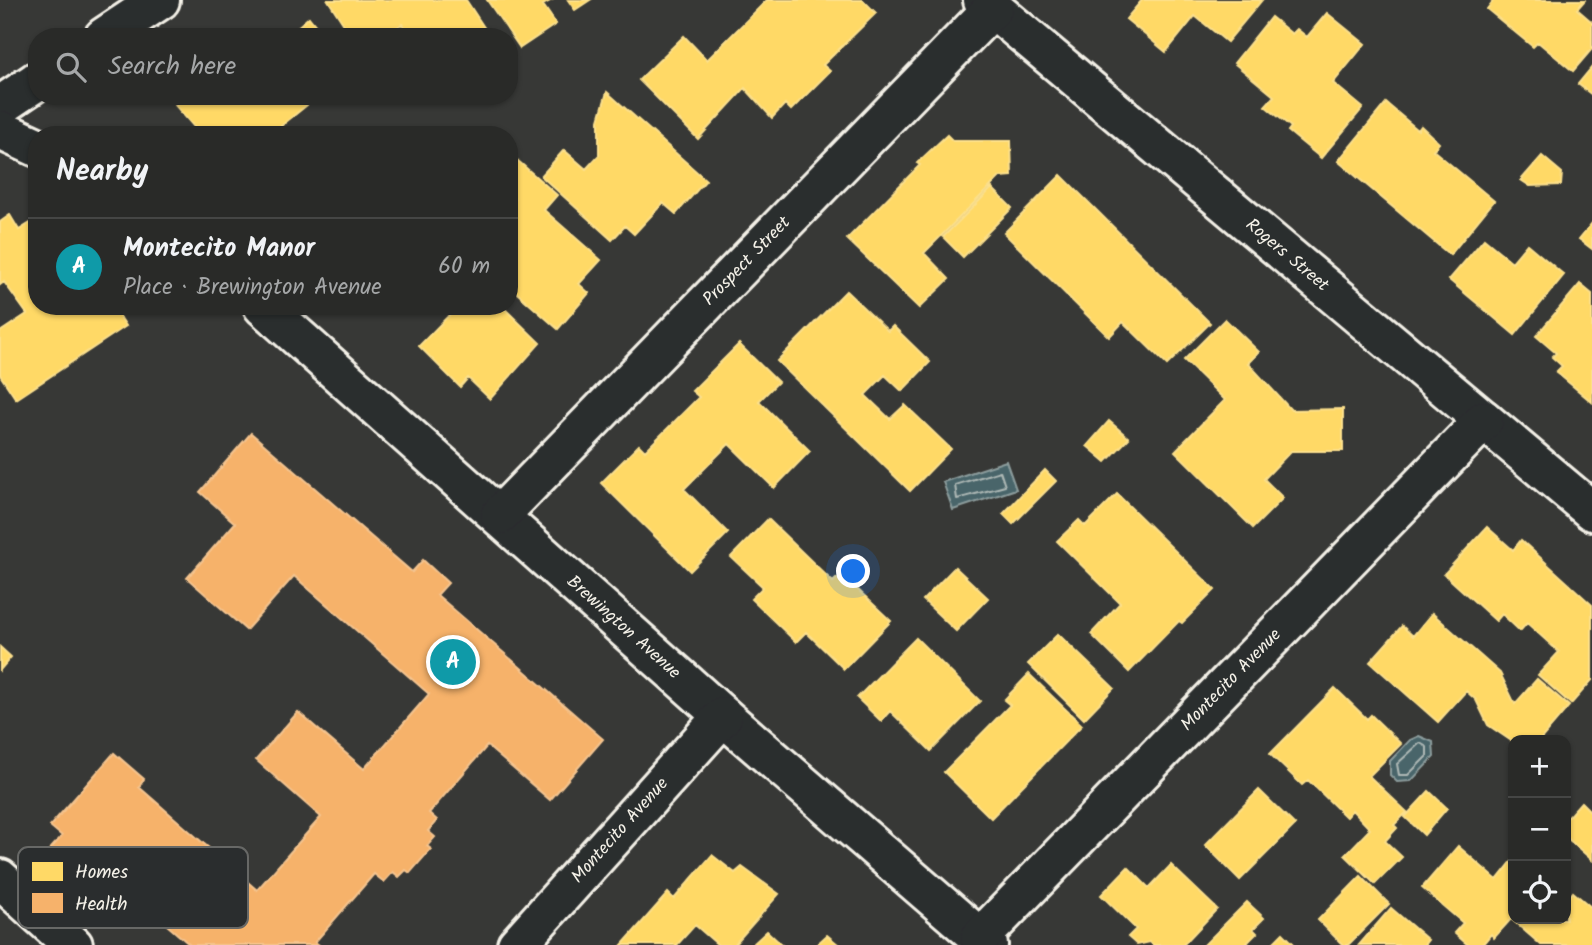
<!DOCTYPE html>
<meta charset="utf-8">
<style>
body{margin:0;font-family:Kalam,sans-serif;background:#353634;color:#f1f3f6}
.controls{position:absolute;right:21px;bottom:21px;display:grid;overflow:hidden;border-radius:14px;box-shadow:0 2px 5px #0004}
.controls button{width:63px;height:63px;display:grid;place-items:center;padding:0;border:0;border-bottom:2px solid #454645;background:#292a28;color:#f1f3f6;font:35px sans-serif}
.you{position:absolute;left:854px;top:572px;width:24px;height:24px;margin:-18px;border:5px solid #fff;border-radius:50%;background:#1a73e8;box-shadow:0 0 0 10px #1a73e833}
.badge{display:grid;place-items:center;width:46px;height:46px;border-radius:50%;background:#8c9099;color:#fff;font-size:23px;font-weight:700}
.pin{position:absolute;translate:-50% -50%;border:4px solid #fff;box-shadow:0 2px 7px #0006}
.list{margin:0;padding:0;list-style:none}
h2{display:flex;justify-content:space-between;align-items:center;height:91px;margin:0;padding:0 28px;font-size:30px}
h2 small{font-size:23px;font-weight:400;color:#a5a7a8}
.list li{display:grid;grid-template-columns:46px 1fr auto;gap:21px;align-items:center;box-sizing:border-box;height:98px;padding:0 28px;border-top:2px solid #454645}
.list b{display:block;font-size:26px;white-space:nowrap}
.list p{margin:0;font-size:23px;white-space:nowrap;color:#a5a7a8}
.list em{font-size:23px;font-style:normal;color:#a5a7a8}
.icon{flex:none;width:38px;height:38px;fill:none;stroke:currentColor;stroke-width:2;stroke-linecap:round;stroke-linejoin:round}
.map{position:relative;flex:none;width:1592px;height:945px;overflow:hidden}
.search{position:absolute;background:#292a28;box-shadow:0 2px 5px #0004;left:28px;top:28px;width:490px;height:77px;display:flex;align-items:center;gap:18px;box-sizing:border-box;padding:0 24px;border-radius:28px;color:#a5a7a8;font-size:26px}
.panel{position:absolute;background:#292a28;box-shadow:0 2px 5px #0004;left:28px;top:126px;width:490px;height:189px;border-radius:28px}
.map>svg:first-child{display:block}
.water{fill:#48656b;stroke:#8d9d9d;stroke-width:2}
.homes{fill:#ffd966;stroke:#fce08d;stroke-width:2}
.health{fill:#f6b26b;stroke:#f5c590;stroke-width:2}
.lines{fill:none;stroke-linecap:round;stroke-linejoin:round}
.shore{stroke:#afb9b6;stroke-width:2}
.minor-casing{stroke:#f4f1e8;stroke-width:44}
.minor{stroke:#2a2d2e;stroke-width:38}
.labels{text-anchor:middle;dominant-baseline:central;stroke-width:7;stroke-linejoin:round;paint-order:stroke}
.street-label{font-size:18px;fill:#f4f1e8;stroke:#2a2d2e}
.key{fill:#2a2d2e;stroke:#676866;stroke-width:2}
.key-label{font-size:19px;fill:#f4f1e8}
</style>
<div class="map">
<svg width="1592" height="945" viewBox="0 0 1592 945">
<rect width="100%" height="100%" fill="#373836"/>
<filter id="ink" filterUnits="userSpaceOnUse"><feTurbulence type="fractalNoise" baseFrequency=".0143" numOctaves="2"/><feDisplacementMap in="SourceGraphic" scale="14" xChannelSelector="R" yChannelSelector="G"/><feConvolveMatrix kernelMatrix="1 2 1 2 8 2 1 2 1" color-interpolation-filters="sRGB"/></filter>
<g filter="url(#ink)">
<!-- water -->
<path class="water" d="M1006,461l10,28 -63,21 -10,-28z
M1419,736l14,6 1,15 -23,24 -14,1 -7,-7v-14l20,-21z"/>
<!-- homes -->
<path class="homes" d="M328,0h138l21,32 -7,5h-70l-8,-13 -19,13h-31z
M487,0h65l-9,5 13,19 -36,24z
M568,0h22l-15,10z
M767,0h96l13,13 -53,52 7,6 -39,39 -6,-6 -13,14 -27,-30 -47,51 -59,-59 45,-44 23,24z
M1142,0h120l-35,42 -32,-26 -29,36 -40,-33z
M1494,0h91l-8,9 15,13v27l-19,22 -35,-29 -5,5 -46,-38z
M1327,13l38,31 -32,39 30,25 -42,50 -33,-27 3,-4 -26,-21 9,-10 -40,-33 37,-46 21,17 5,-5 10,8z
M309,17l16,20h-39z
M1592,67v28l-14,-11z
M607,92l99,88 -30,34 -13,-11 -29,31 -9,-8 -13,14 -71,-64 23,-26 22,19 13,-14v-35z
M185,96h117l5,9 -26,21 7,9h-87l-26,-30z
M1386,103l32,27 3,-4 18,17 -6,7 61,51 -44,54 -112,-94z
M947,135l6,6h58l1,35 -12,1 -76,76 25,26 -30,29 -72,-69 73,-74 -3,-2z
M509,153l48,42 -13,15 57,50 -22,24 10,9 -31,36 -49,-43v-80l6,-7 -6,-5z
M1542,156l20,17 -1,12 -31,1 -9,-6z
M1061,175l149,148 -43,42 -44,-43 -14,15 -105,-104z
M992,188l20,20 -49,49 -20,-20z
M10,215l9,15 13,-8 5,6v78h76l13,20 -110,73 -16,-24v-43l27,-18 -23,-32 -4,3v-63z
M1592,223v26l-13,-10z
M1484,239l28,23 15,-18 37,31 -49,60 -66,-55z
M1580,284l12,10v108l-36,-30 6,-6 -10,-9 4,-4 -20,-17z
M846,291l42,40 5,-5 37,36 -28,29 -17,-16 -20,20 25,24 15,-14 46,44 -41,42 -133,-130z
M458,306h44l38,37 -50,56 -22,-21 -8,9 -41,-41z
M1225,319l34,33 -11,11 43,47 52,-1v42h-52l-27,28 19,19 -30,30 -78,-77 50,-51 -41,-40z
M739,344l39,38 -19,19 51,50 -36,37 -45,-44 -45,45 44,44 -38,38 -89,-88 38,-38 6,6 54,-54 -7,-6z
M1109,421l20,17 -23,24 -19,-16z
M1045,470l11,11 -43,43 -10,-10z
M1117,494l98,96 -33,33 -3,-2 -50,51 -38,-38 29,-31 -63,-62 22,-21 6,6z
M768,519l65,63 4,-4 10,10 5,-4 39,37 -47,48 -38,-37 -10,10 -45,-43 12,-12 -32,-30z
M1487,527l26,23 8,-10 71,65v75l-21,24 -33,-29 21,-23 -32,-29 -7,8 -18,-17 -6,7 -52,-47z
M955,567l33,31 -32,33 -33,-31z
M1432,613l68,60 15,31 22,-25 32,27 -29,34 -27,2 -25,-17 -12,-25 -10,-9 -28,31 -68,-60 32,-36 11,10z
M1058,634l56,54 -30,31 -56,-55z
M916,638l64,63 -49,50 -41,-40 -9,10 -24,-23z
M0,647l11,10 -11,13z
M1029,674l53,51 -91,93 -47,-46 66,-67 -6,-5z
M1335,688l32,31 4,-4 30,29 -32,32 38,36 -13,13 3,3 -12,13 17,16 -27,27 -30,-29 25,-26 -18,-19 -6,7 -38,-37 -6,5 -32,-31z
M1259,790l36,35 -55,55 -35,-35z
M1429,791l18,17 -23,27 -19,-18z
M1581,802l11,11v47l-26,-23v-18z
M1458,846l39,34 16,-20v59h53v-18l7,-9 19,16v37h-51l-30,-26 -17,19 -3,-4 -9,11h-14l-14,-12 9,-10 -41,-35z
M712,855l23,18 7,-6 37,27 -45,51h-16l-23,-20 -18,20h-55l46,-52 6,6z
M1171,865l46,44 -34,36h-30l-3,-3 -13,3 -9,-8 8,-8 -35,-34 27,-28 21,21z
M1361,876l28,28 -41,41h-5l-25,-25z
M1247,902l17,16 -11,11 4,4 -10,10 3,2h-46z
M1391,908l37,32 -4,5h-65z
M767,931l15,14h-30z
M1283,933l12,12h-24z
M827,935l12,10h-23z"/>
<!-- health -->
<path class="health" d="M251,433l161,139 11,-12 25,23 -11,12 166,144 -53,61 -63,-54 -58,67 8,7 -9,11 7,6 -8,9 4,3 -21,24 -4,-3 -7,7 -6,-5 -9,10 -10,-8 -59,68 4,3h-129l-84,-73 -18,22 -44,-38 18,-20 -12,-10 64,-73 30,26 -5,8 118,103 64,-73 -65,-57 42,-48 66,57 65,-75 -135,-118 -48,54 -59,-52 48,-55 -35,-31z"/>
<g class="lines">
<!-- shore -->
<path class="shore" d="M1000,471l5,15 -48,13 -2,-14z
M1420,743l7,4v9l-19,19h-9l-2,-11z"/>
<!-- minor casing -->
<g class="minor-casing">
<g id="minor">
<path id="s1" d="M983,0l609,511"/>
<path d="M104,37l56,-37"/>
<path d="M0,106l37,-25"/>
<path d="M0,130l37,17"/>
<path id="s2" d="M263,306l460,410 265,229"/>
<path id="s3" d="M500,515l493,-507"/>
<path d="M0,879l73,66"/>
<path id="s4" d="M980,938l504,-518"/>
<path id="s5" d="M517,945l206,-229"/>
</g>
</g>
<!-- minor -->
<use href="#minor" class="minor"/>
</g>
</g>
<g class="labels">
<!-- street labels -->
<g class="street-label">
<text stroke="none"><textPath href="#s1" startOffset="397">Rogers Street</textPath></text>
<text stroke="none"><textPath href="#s3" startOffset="354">Prospect Street</textPath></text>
<text stroke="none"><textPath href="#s2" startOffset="483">Brewington Avenue</textPath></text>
<text stroke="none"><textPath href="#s4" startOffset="360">Montecito Avenue</textPath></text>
<text stroke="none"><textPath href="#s5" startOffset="154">Montecito Avenue</textPath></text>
</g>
</g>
<!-- legend -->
<rect x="18" y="847" width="230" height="81" rx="10" class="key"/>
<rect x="32" y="862" width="31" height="19" fill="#ffd966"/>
<rect x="32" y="893" width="31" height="20" fill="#f6b26b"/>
<g class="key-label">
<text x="75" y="878">Homes</text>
<text x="75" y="910">Health</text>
</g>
</svg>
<div class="controls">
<button>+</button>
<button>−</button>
<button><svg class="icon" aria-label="locate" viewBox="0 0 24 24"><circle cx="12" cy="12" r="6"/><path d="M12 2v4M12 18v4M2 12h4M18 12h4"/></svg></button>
</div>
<div class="you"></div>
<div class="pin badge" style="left:453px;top:662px;background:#0f9aa8">A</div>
<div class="search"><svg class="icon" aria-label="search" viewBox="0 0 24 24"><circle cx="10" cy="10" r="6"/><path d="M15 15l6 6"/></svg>Search here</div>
<section class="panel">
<h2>Nearby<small></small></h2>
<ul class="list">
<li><span class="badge" style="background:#0f9aa8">A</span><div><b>Montecito Manor</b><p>Place · Brewington Avenue</p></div><em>60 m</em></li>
</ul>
</section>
</div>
